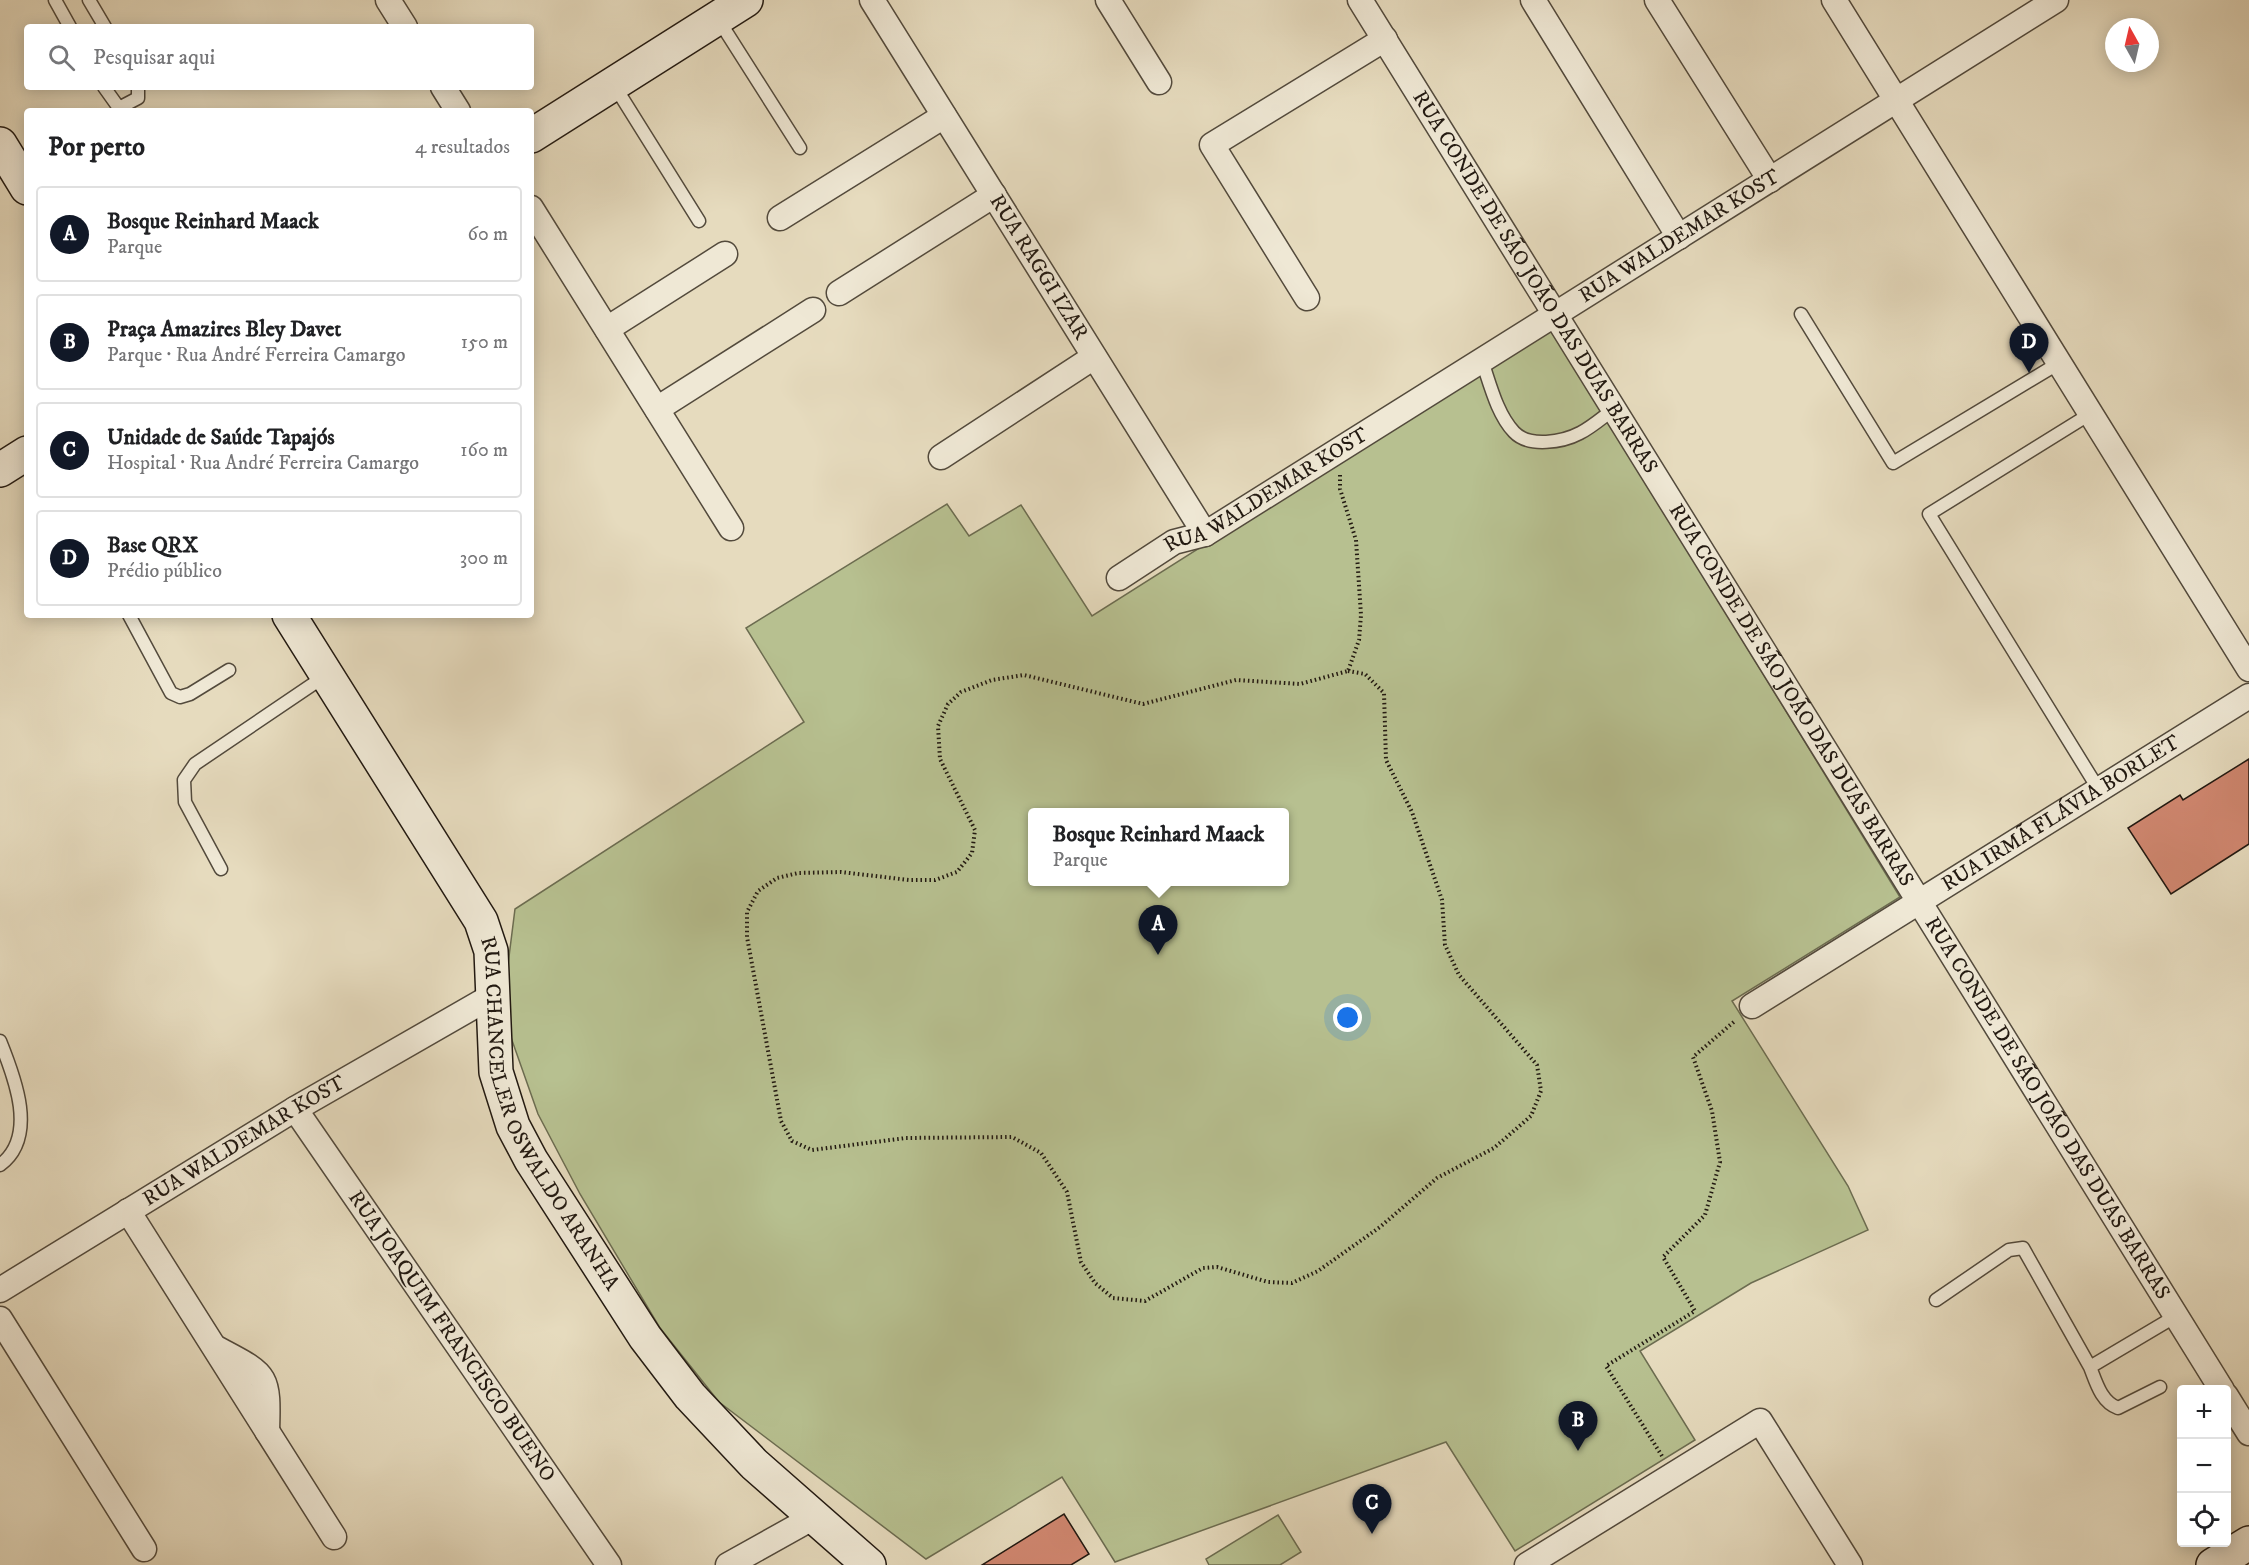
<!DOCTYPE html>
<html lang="pt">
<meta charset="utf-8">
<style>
body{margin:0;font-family:"IM FELL DW Pica",serif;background:#f6f6f6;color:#202124}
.controls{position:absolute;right:18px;bottom:18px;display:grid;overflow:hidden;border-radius:6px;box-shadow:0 3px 15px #0003}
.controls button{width:54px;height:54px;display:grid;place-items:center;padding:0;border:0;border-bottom:2px solid #e0e0e0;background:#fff;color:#202124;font:30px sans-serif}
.compass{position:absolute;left:2105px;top:18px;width:54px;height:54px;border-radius:50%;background:#fff;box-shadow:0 3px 15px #0003;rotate:352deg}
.you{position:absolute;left:1348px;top:1018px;width:21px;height:21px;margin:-15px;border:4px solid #fff;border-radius:50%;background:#1a73e8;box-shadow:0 0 0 9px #1a73e833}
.badge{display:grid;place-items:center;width:39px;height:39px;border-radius:50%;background:#111827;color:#fff;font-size:20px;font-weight:700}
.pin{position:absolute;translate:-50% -50px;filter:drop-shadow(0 2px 3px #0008)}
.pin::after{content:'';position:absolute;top:32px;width:21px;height:18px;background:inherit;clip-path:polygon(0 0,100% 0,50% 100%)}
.popup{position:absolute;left:1028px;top:808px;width:261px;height:78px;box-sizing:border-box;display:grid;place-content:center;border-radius:6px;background:#fff;filter:drop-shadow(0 2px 4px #0005);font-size:20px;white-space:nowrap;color:#757577}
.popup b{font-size:22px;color:#202124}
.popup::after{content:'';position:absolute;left:50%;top:100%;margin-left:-12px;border:12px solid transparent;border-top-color:#fff}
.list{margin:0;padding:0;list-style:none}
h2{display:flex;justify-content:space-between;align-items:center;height:78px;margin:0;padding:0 24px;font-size:26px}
h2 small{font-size:20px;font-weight:400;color:#757577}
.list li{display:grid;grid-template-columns:39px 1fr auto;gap:18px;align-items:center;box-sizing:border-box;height:96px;margin:0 12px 12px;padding:0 12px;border:2px solid #e0e0e0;border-radius:6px}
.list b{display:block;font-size:22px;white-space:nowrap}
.list p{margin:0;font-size:20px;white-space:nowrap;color:#757577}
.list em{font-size:20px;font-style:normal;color:#757577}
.icon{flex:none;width:33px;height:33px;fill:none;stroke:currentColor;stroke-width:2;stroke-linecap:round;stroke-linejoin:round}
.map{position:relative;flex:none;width:2249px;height:1565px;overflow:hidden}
.search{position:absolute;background:#fff;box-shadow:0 3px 15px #0003;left:24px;top:24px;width:510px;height:66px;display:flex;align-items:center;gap:15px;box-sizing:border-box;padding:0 21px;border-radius:6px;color:#757577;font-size:22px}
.panel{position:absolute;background:#fff;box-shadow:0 3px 15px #0003;left:24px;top:108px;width:510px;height:510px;border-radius:6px}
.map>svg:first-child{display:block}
.green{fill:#b7c090;stroke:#6c6c50;stroke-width:1.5;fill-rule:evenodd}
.building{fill:#d08770;stroke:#221911;stroke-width:1.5}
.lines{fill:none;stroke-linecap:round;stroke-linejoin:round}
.lane-casing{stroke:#534a3c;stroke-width:15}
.street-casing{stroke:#534a3c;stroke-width:27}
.secondary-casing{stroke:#221911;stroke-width:36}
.path{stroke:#221911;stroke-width:4;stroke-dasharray:1.5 3;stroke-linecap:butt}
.lane{stroke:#efe8d5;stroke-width:12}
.street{stroke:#efe8d5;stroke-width:24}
.secondary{stroke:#efe8d5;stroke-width:33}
.labels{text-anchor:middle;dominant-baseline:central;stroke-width:6;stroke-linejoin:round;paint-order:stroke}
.street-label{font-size:21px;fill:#221911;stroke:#efe8d5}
</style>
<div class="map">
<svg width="2249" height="1565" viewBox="0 0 2249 1565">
<rect width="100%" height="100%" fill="#e6dbbe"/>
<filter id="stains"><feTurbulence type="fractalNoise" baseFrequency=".00333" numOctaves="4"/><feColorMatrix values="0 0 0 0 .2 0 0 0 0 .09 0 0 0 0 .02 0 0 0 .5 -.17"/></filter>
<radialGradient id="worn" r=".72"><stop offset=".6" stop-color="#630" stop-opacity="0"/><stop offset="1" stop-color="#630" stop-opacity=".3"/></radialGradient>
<!-- green -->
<path class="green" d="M1550,326l350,571 -168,104 116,185 20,44 -117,53 -111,68 55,89 -180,111 -69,-109 -331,120 -53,-85 -136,82 -207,-157 -59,-74 -80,-134 -42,-80 -36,-102 13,-103 289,-187 -58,-94 201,-124 22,32 52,-31 71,111zM1032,812h252v70h-252z
M1278,1515l23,37 -21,13h-71l-3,-6z"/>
<!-- building -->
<path class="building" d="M2249,759v85l-78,50 -43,-66 52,-33 3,5z
M1064,1514l25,40 -18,11h-89z"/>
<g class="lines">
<!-- lane casing -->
<g class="lane-casing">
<path id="lane" d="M55,0l15,27
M89,0l16,27
M718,19l82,129
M614,85l85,136
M104,87l15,21 19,-10v-11
M1801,314l92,149 166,-100
M1482,361c8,23 15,53 32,71 15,16 49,10 66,1 12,-6 23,-16 34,-24
M2090,414l-161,100 170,276
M129,615l42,78 9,4 10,-3 39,-24
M221,869l-36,-67 -1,-22 11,-16 130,-88
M0,1041c15,37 38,96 0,124
M1936,1300l73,-50 14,-2 67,119 86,-51
M2090,1367c6,15 11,35 28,41l42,-21"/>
</g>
<!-- street casing -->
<g class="street-casing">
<g id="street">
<path d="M388,0l17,27"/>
<path id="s1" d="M872,0l333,534"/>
<path d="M1108,0l51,82"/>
<path id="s2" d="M1360,0l862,1390"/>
<path d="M1533,0l146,237"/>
<path d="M1657,0l113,180"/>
<path d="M1834,0l415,669"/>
<path d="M443,87l15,24"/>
<path d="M531,208l200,320"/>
<path d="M780,218l164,-102"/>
<path d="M839,293l155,-98"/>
<path d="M1307,298l-95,-153 173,-106"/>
<path d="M607,329l118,-75"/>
<path d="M657,409l156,-99"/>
<path d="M941,457l153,-100"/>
<path id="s3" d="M1119,578l55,-36 31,-8 851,-534"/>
<path id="s4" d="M1752,1006l497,-310"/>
<path id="s5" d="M295,1109l314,456"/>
<path d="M128,1211l206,326"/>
<path id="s6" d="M0,1290l295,-181 197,-113"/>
<path d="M0,1319l144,230"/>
<path d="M216,1348c51,27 53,25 51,83"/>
<path d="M2226,1396l23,37"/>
<path d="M728,1565l86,-48"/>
<path d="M1527,1565l233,-144 90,144"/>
</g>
</g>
<!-- secondary casing -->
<g class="secondary-casing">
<g id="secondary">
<path d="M531,136l215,-136"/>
<path d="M0,144l27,44"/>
<path d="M0,470l27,-17"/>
<path id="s7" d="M289,615l192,306 10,30 5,121 17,54 18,34 114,177 45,59 64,68 115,101"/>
<path d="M2213,1565l36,-22"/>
</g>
</g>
<!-- path -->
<path class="path" d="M1340,475v14l16,51 5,75 -2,25 -11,31
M1348,671l17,3 19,19 2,67 26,52 30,88 3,45 14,30 78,90 4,26 -10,25 -37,32 -57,30 -57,49 -62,44 -26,12 -24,-1 -51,-15 -14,1 -58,33 -32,-3 -18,-15 -14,-21 -14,-70 -26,-39 -29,-16 -106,1 -94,12 -20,-9 -11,-20 -34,-184v-25l11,-21 19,-13 21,-5 43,-1 68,8h26l22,-8 15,-19 3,-23 -35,-71 -2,-33 10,-22 13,-12 31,-12 32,-5 119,29 93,-24 64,4z
M1662,1456l-56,-90 89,-55 -32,-54 42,-42 15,-53 -8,-51 -19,-54 43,-37"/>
<!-- lane -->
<use href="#lane" class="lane"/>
<!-- street -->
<use href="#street" class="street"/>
<!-- secondary -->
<use href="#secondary" class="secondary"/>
</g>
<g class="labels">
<!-- street labels -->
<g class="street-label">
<text stroke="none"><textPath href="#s3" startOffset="658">RUA WALDEMAR KOST</textPath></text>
<text stroke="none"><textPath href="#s1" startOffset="315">RUA RAGGI IZAR</textPath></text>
<text stroke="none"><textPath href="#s2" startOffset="332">RUA CONDE DE SÃO JOÃO DAS DUAS BARRAS</textPath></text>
<text stroke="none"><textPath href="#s3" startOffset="172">RUA WALDEMAR KOST</textPath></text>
<text stroke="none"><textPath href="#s2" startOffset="818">RUA CONDE DE SÃO JOÃO DAS DUAS BARRAS</textPath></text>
<text stroke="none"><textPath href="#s4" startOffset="364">RUA IRMÃ FLÁVIA BORLET</textPath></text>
<text stroke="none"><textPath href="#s2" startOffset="1304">RUA CONDE DE SÃO JOÃO DAS DUAS BARRAS</textPath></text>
<text stroke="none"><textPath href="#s7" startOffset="570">RUA CHANCELER OSWALDO ARANHA</textPath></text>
<text stroke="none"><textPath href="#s6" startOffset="286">RUA WALDEMAR KOST</textPath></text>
<text stroke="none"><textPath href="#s5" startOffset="276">RUA JOAQUIM FRANCISCO BUENO</textPath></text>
</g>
</g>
<rect width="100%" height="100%" filter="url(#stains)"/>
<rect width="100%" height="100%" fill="url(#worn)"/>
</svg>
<div class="controls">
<button>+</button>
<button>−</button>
<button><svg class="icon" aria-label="locate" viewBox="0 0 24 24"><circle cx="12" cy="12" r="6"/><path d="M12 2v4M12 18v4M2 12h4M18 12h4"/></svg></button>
</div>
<svg class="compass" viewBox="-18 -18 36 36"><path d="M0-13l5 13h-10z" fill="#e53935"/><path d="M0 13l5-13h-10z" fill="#757577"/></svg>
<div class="you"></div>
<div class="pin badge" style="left:1158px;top:955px">A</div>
<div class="popup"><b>Bosque Reinhard Maack</b>Parque</div>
<div class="pin badge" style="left:1578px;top:1451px">B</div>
<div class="pin badge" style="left:1372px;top:1534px">C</div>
<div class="pin badge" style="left:2029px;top:373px">D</div>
<div class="search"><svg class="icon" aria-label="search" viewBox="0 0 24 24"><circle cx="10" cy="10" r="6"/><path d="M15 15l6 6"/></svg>Pesquisar aqui</div>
<section class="panel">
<h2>Por perto<small>4 resultados</small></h2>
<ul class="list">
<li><span class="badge">A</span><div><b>Bosque Reinhard Maack</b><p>Parque</p></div><em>60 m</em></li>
<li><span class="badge">B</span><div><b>Praça Amazires Bley Davet</b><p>Parque · Rua André Ferreira Camargo</p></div><em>150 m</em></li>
<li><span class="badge">C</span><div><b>Unidade de Saúde Tapajós</b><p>Hospital · Rua André Ferreira Camargo</p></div><em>160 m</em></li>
<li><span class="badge">D</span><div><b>Base QRX</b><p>Prédio público</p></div><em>300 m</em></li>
</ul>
</section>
</div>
